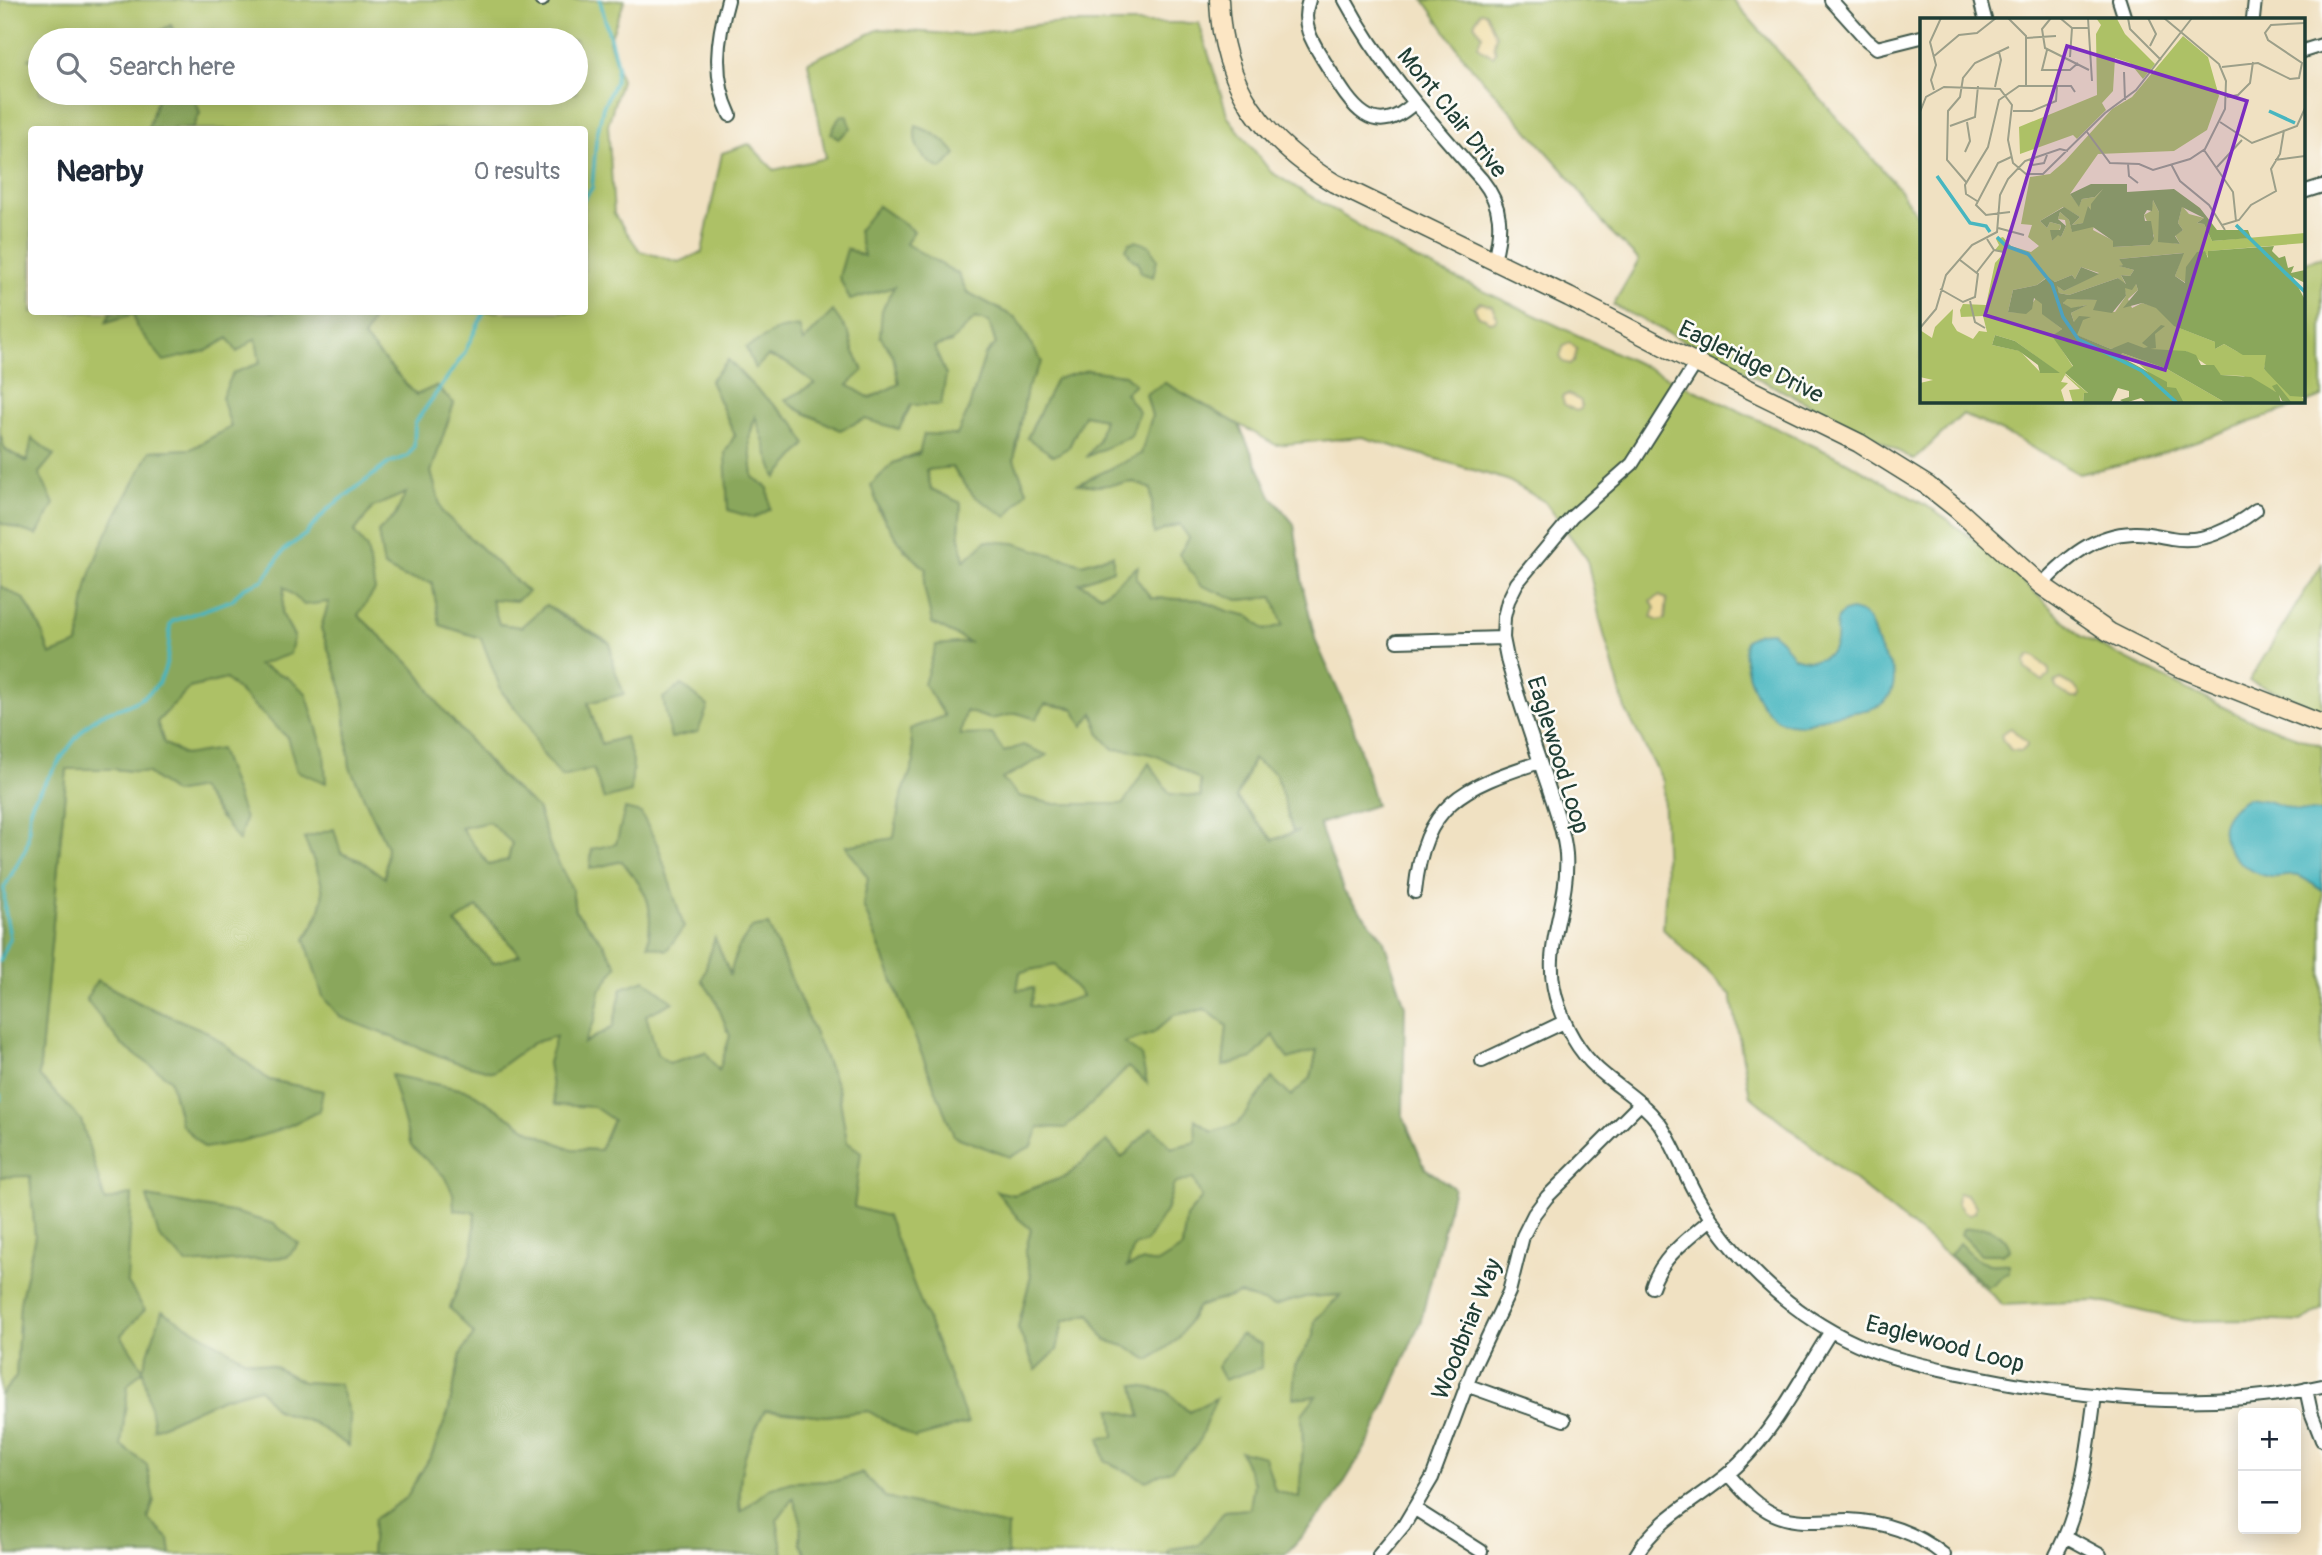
<!DOCTYPE html>
<meta charset="utf-8">
<style>
body{margin:0;font-family:Pangolin,sans-serif;background:#f2f2f3;color:#1f2937}
.controls{position:absolute;right:21px;bottom:21px;display:grid;overflow:hidden;border-radius:7px;box-shadow:0 4px 18px #0003}
.controls button{width:63px;height:63px;display:grid;place-items:center;padding:0;border:0;border-bottom:2px solid #e0e1e3;background:#fff;color:#1f2937;font:35px sans-serif}
.list{margin:0;padding:0;list-style:none}
h2{display:flex;justify-content:space-between;align-items:center;height:91px;margin:0;padding:0 28px;font-size:30px}
h2 small{font-size:23px;font-weight:400;color:#747a83}
.icon{flex:none;width:38px;height:38px;fill:none;stroke:currentColor;stroke-width:2;stroke-linecap:round;stroke-linejoin:round}
.map{position:relative;flex:none;width:2322px;height:1555px;overflow:hidden}
.search{position:absolute;background:#fff;box-shadow:0 4px 18px #0003;left:28px;top:28px;width:560px;height:77px;display:flex;align-items:center;gap:18px;box-sizing:border-box;padding:0 24px;border-radius:38px;color:#747a83;font-size:26px}
.panel{position:absolute;background:#fff;box-shadow:0 4px 18px #0003;left:28px;top:126px;width:560px;height:189px;border-radius:7px}
.map>svg:first-child{display:block}
.green{fill:#adc166;stroke:#667f4d;stroke-width:2;fill-rule:evenodd}
.forest{fill:#8aa75b;stroke:#547248;stroke-width:2;fill-rule:evenodd}
.sand{fill:#eeda9e;stroke:#868c69;stroke-width:2}
.water{fill:#47b6c0;stroke:#337a7a;stroke-width:2}
.lines{fill:none;stroke-linecap:round;stroke-linejoin:round}
.stream{stroke:#47b6c0;stroke-width:3.5}
.street-casing{stroke:#3e5649;stroke-width:16}
.secondary-casing{stroke:#3e5649;stroke-width:21}
.street{stroke:#fff;stroke-width:12}
.secondary{stroke:#fce6c4;stroke-width:18}
.labels{text-anchor:middle;dominant-baseline:central;stroke-width:5;stroke-linejoin:round;paint-order:stroke}
.street-label{font-size:24px;fill:#1f3d34;stroke:#fdfcf7}
.inset-river{fill:none;stroke:#47b6c0;stroke-width:3.5}
.inset-road{fill:none;stroke:#9c9f89;stroke-width:2}
.view{fill:#7b2cbf;fill-opacity:0.15;stroke:#7b2cbf;stroke-width:3.5}
.inset-edge{fill:none;stroke:#1f3d34;stroke-width:3.5}
</style>
<div class="map">
<svg width="2322" height="1555" viewBox="0 0 2322 1555">
<rect width="100%" height="100%" fill="#fdfcf7"/>
<filter id="ink" filterUnits="userSpaceOnUse"><feTurbulence type="fractalNoise" baseFrequency=".0143" numOctaves="2"/><feDisplacementMap in="SourceGraphic" scale="14" xChannelSelector="R" yChannelSelector="G"/><feConvolveMatrix kernelMatrix="1 2 1 2 8 2 1 2 1" color-interpolation-filters="sRGB"/></filter>
<filter id="wash" filterUnits="userSpaceOnUse"><feTurbulence type="fractalNoise" baseFrequency=".00686" numOctaves="4" result="noise"/><feDisplacementMap in="SourceGraphic" scale="28" xChannelSelector="R" yChannelSelector="G"/><feGaussianBlur stdDeviation="1.57" result="paint"/><feColorMatrix in="noise" values="0 0 0 0 0 0 0 0 0 0 0 0 0 0 0 0 0 1.4 0 .05"/><feComposite in="paint" operator="in"/></filter>
<g filter="url(#wash)">
<rect width="100%" height="100%" fill="#f0e1c2"/>
<!-- green -->
<path class="green" d="M0,0h625l-16,41 12,39 -13,45 6,89 26,37 39,11 23,-10 20,-99 27,-9 25,26 52,-12 -18,-96 72,-33 83,6 87,-12h149l29,94 43,55 140,85 431,202 94,52 66,50 78,75 165,82 77,28v563l-20,13 -56,-2 -60,1 -90,-20 -93,4 -46,-42 -207,-167 -19,-101 -68,-66 3,-46 -3,-102 -38,-72 -25,-89 -13,-61 -42,-57 -38,-22 -145,-43 -86,8 -111,-62 -19,11 6,22 -11,38 -19,11 -23,21 35,-4 17,7 3,44 25,-9 59,76 35,-3 10,28 -18,6 -16,-15 -22,-5 -25,-11 -51,-2 -15,-20 1,-10 -35,27 -24,-13 35,-12 -1,-15 -30,9 -20,-7 -98,4 -5,-29 2,-29 -30,-14 -5,-19 26,-3 22,29 53,-5 -13,-31 13,-72 14,-26 -25,-44 -49,-26 -9,-18 -53,-30 9,-13 -36,-25 17,81 -15,49 13,19 6,29 -29,14 -23,-13 16,-15 -10,-20 -4,-16 -46,9 -4,-17 -31,30 19,7 28,21 -30,16c15,14 37,20 55,30l25,-11 34,10 12,-24 35,-30 -13,-28 18,-5 24,-24 14,4 7,23 -11,10 -17,56 -11,25 -64,27 -15,47 27,41 21,18 -2,17 46,56 -25,74 -35,14 4,32 -14,39 -6,38 -48,7 22,32 -5,27 91,231 56,21 29,-31 59,-28 30,-31 19,15 -24,-39 30,-10 21,-18 31,-6 22,17 -4,40 29,-9 22,-22 44,15 -7,28 -20,18 -19,-18 -34,46 -26,8 -16,-12v22l-74,17 -15,-18 -40,35 -53,19 -17,-4 21,27 13,11 -6,25 6,21 -13,53 18,42 21,-20 6,-29 27,-7 15,26 23,7 21,13 29,-21 20,-32 42,-13 34,12 31,-9 37,-2 -27,25 -1,16 -19,30 21,30 -14,18 1,33 -4,51 -24,-8 -34,-39 13,32 -4,26 -25,2 -27,34 -28,4 -3,6h-157l-75,-45 -50,-13 -23,-24 -26,8 -45,1 -50,30c-4,-46 4,-62 24,-102l61,6 42,-5 47,27 -61,-231 1,-18 -17,-101 -70,-163 -16,3 -14,20 -8,27 -16,-35 -12,40 14,21 14,35 -11,35 -14,-19 -36,11 -12,-8 -12,-40 28,-13 -51,-14 -9,39 -30,17 12,-24 5,-29 16,-26 -15,-25 -26,-29 -3,-22 -20,-38 -15,-43 -36,-32 -60,-69 -26,-38 -57,-54 9,-66 -13,-16 19,-26 34,-15 -12,24 -17,16 26,45 28,5 9,43 40,13 21,54 27,33 11,26 22,25 63,-39 -24,7 -13,-42 35,-8 -10,-29 -3,-22 -64,-38 -25,22 -22,-3 -8,-26 25,3 11,-10 -85,-79 -11,-40 23,-69 -38,-8 -52,-57 9,-20 -5,-6h216v-182l-392,-1 8,-16 -8,-20h384v-53h-360l-2,-10 -26,10h-11l-6,-15 -27,15 -84,-2 -20,2v11l-11,8 11,5v29h119l-11,36 -116,1v182h79l-4,10 27,-9 72,38 23,-13 8,13 19,-13 4,25 -38,34 9,30 -40,22 -41,2 -61,129 -11,64 -28,11 -9,-26 -16,-29 -25,-14v-63l37,12 2,-62 14,-18 -25,7 -24,-13 -4,-15zM728,360l27,28 13,65 -12,-38 -7,24 4,38 -28,-24 10,-18 -25,-54zM1125,393l6,43 -43,19 10,-13 6,-23 -20,-5 -15,33 -42,-9 10,-18zM616,844l42,2 25,80 -35,19c6,-45 0,-50 -26,-84l-32,8 2,-20zM1134,1386l32,5 23,21 26,-13 -6,12 -104,50 -5,-23h15l26,-20z
M1424,0h309l165,187 23,35v179h382v-138l19,-6v140l-177,62 -66,15 -64,-36 -52,-24 -49,46 -46,-26 -255,-129 26,-45 -31,-31 -43,-57 -98,-110z
M2322,564v146l-73,-29z
M284,586l45,16 -8,26 21,61 8,78 37,80 -2,32 -24,-18 -57,-23c18,43 30,58 1,101l35,78 116,45 37,10 40,-29 24,-8 -9,28 47,44 18,13 -13,30 -29,-1 -39,-17 -63,-41 -77,-16 19,71 33,29 9,18 22,18 -2,39 -23,58 24,26 -13,20 -13,59 -16,41 -26,44 -32,21 -3,36h-200l-2,-16 -21,-20 6,-19 -33,-55 7,-60 -7,-50 11,-140 -27,7 -24,-82 -42,-44 28,-307h47l34,4 26,20 25,-5 23,32 -38,-65 -20,-12 -7,-21 32,-34 37,-9 61,58 10,34 -10,-94 -30,-12 37,-29 -12,-22zM97,980l44,24 67,28 61,48 54,11 -142,33 -11,-45 -48,-34 -36,-45zM148,1197l42,8 96,52 -98,7zM207,1338l37,21 29,7 30,16 36,2 9,62 -34,-23 -38,-13 -17,-22 -39,11 -66,30z
M1045,704l48,8 7,23 13,14 33,2 25,11 29,18 1,17 -31,-3 -21,-30 -25,40h-70l-35,-8 -18,-17 45,-24 -42,-3 -44,-17 6,-24 25,8 26,-6 19,5z
M1253,759l23,15 17,58 -20,8 -37,-43 8,-13z
M489,822l23,20 -4,18 -19,5 -28,-37z
M477,907l43,48 -27,8 -38,-41z
M1055,965l29,31 -34,10 -20,1 -14,-17 4,-18z
M30,1175l5,61 -15,67 -4,74 -16,19v-219z
M1193,1178l9,20 -16,19 -4,31 -24,15 -14,-2 -17,6 7,-21 32,-35 8,-28z
M793,1497l8,24 -1,21 6,13h-23l-6,-35z"/>
<!-- forest -->
<path class="forest" d="M171,25l6,15h-33z
M159,93h33l8,20 -8,16h-44z
M846,115l5,13 -13,11 -7,-6 9,-17z
M916,126c17,6 30,14 40,28l-14,15c-17,-6 -31,-23 -26,-43z
M878,206l36,25 -8,13 52,30 9,18 49,26 26,44 -15,26 -13,72 13,31 -20,26 -33,-21 -22,-29 -26,3 5,19 30,14 -2,29 5,29 22,-20 28,2 68,21 31,-9v15l-34,13 23,12 36,-29 -2,12 15,20 50,2 26,11 22,5 16,14 18,-5 -10,-28 -35,3 -38,-15 -21,-31 10,-16 -10,-14 -25,10 -3,-45 -17,-7 -35,4 -21,-2 63,-30 11,-38 -6,-22 19,-11 74,42 32,71 23,28 10,68 12,50 35,77 25,86 -57,19 25,68 39,46 22,68 -2,110 22,52 29,20 -33,132 -51,120 -37,61 -48,54h-118l3,-6 28,-4 27,-34 25,-2 4,-26 -14,-32 25,6 10,33 24,8 4,-51 -1,-33 14,-18 -23,2 2,-32 19,-30 1,-16 26,-25 -36,2 -31,9 -34,-12 -42,12 -20,33 -29,21 -21,-13 -23,-7 -15,-26 -27,7 -6,29 -21,20 -18,-42 13,-53 -6,-21 6,-25 -13,-11 -22,-27 18,4 53,-19 40,-35 15,17 30,-31 20,21 24,-6 -1,-23 17,13 26,-8 34,-46 19,18 20,-18 6,-28 -29,9 -15,-24 -21,23 -29,8 4,-40 -22,-17 -31,6 -21,18 -29,10 17,12 6,28 -19,-16 -30,31 -33,30 -26,-1 -7,19 -22,11 -56,-21 -91,-231 5,-27 -22,-32 48,-8 6,-37 14,-39 -4,-33 35,-13 -21,-32 12,-39 33,-3 -37,-19 -8,-37 2,-17c-27,-24 -45,-48 -55,-84l22,-22 26,-9 5,-20 33,1 11,-24 17,-56 11,-11 -7,-22 -14,-4 -24,24 -17,5 12,28 -5,30h-30l-12,24 -34,-10 -25,11c-19,-11 -39,-16 -55,-30l30,-16 -28,-21 -19,-7 -13,13 -9,-21 31,-18 22,-4 4,16 30,-31 16,23 4,16 10,21 -15,14 22,13 29,-14 -6,-29 -13,-19 2,-26 12,-23 -44,13 -11,-23 8,-28 17,7 -6,-25zM1045,704l28,4 10,18 10,-13 7,22 13,14c42,2 53,9 87,31l1,17 -31,-3 -21,-31 -26,41h-69l-35,-8 -17,-17 45,-24 -24,-10 -19,7 -12,-18 -32,1 6,-24 25,8 26,-6 19,6zM1253,759l23,15 17,58 6,-1 -26,9 -37,-42zM1055,965l28,31 -33,10h-20l4,-18 -17,2 3,-18zM1193,1178l9,20 -16,19 -4,31 -24,15 -14,-2 -17,6 7,-21 12,-4 20,-31 8,-27z
M1135,241l14,4 8,15 -4,17 -12,-4 -3,-11 -6,-3 -6,-10 3,-6z
M111,312h257l5,6 -9,20 52,57 20,-9 18,17 -23,69 11,40 86,80 -12,9 -25,-2 8,25 22,3 25,-22 23,16 41,22 3,22 11,29 -36,9 13,41 24,-7 8,24 -2,31 -27,7 -11,-30 -31,8 -22,-26 -11,-26 -27,-33 -21,-54 -41,-13 -8,-43 -28,-5 -20,-10 -6,-35 17,-16 11,-23 -33,14 -19,25 13,17 8,41 -17,25 57,54 26,38 59,69 37,32 15,43 20,38 3,22 26,29 16,26 -17,25 -5,29 -11,23 29,-16 9,-39 23,-8 28,22 -27,13 11,39 12,9 37,-11 13,19 11,-35 -14,-35 -14,-21 13,-42 15,36 8,-26 14,-20 16,-3 70,163 9,54 14,10 -7,55 33,9 81,207 -53,15 -47,-27 -42,5 -61,-6c-19,37 -28,59 -25,102l29,-23 22,-7 45,-1 26,-8 23,24 123,29 -1,26 3,3h-204l-6,-13 1,-21 -8,-23 -16,22 6,35h-412l3,-36 32,-21 26,-44 16,-41 13,-59 13,-20 -24,-26 23,-58 2,-38 -21,-2 -1,-17 -9,-17 -33,-30 -20,-71 78,16 63,41 39,17 29,1 13,-30 -19,-13 -39,-2 -7,-42 8,-27 -23,7 -40,29 -37,-10 -116,-45 -17,-20 -18,-58c29,-43 17,-58 -1,-101l30,-9 7,24 20,8 24,17 2,-31 -37,-80 -8,-78 -21,-61 8,-26 -25,3 -20,-18 -2,27 12,22 -4,18 -32,11 29,12 19,16 18,58 2,32 -29,-12 -10,-34 -61,-58 -37,9 -32,34 7,21 20,12 36,-6 25,70 -6,22 -40,-53 -25,5 -26,-20 -34,-4h-47l-28,307 42,44 24,81 27,-7 -5,88 18,28 -24,25 22,34 19,-58 82,48 29,7 30,16 36,2 11,33 -1,29 -35,-23 -38,-13 -17,-22 -39,11 -66,30 -11,-59 -15,15 -7,60 26,20 7,35 -6,19 21,20 2,16h-163l-5,-20 -3,-51v-88l16,-19 4,-74 15,-67 -5,-60 -30,1v-591l25,14 16,29 9,26 28,-11c4,-21 5,-44 11,-65 13,-46 41,-85 61,-128l41,-2 40,-22 -9,-30 11,-24 27,-10 -4,-25 -19,14 -9,-14 -22,13 -42,10 -28,-35 -2,-12 -28,8zM489,822l23,21 -4,17 -19,5 -28,-37zM477,907l25,26 18,22 -27,8 -38,-40z
M728,360l27,28 40,36 11,20 -30,34 -21,-62 -6,23 4,38 15,11 2,21 -16,9 -26,-8 -3,-57 10,-18 -25,-54z
M1087,370l38,5 10,9 -10,9 14,19 -8,24 -45,21 12,-15 6,-23 -20,-4 -15,32 -15,9 -27,-18 29,-59z
M0,434l5,15 22,13 5,-24 22,17 -15,18 15,31 -17,31 -37,-12z
M682,685l26,21 -10,26 -27,6 -8,-40z
M625,809l16,4 17,33 26,81 -17,23 -19,-5c6,-45 0,-50 -26,-84l-32,8 2,-20 24,-5z
M97,980l44,24 67,28 61,48 54,11 -4,20c-41,22 -69,30 -115,37l-23,-24 -11,-45 -48,-34 -36,-46z
M147,1197l90,16 37,11 25,20 -12,13 -99,7 -29,-27z
M1984,1227c11,3 22,10 26,22l-8,5h-21l-20,-20 2,-5z
M1959,1243c9,9 18,19 31,21 6,1 12,-1 19,0v9c-10,2 -11,11 -22,14l-37,-32z
M1240,1335l22,9 -1,24 -37,12 -7,-13z
M1134,1385l32,6 23,21 27,-14 -19,48 -26,24 -25,11 -41,-20 -6,-23 15,-1 -3,-28 30,8z"/>
<!-- sand -->
<path class="sand" d="M1480,12l6,1 10,22 -2,10 2,7 -3,4 -13,-7 -2,-4 4,-10 -8,-11z
M1480,302l12,4 5,10 -2,5 -6,1 -4,-4 -7,-2 -4,-9z
M1570,343l7,6 -3,13 -4,2 -7,-2 -3,-6 4,-11z
M1568,394l13,7v8l-5,2 -12,-7 -2,-7z
M1659,596l8,3 -2,20 -7,2 -6,-4 3,-9 -4,-7z
M2030,655l6,2 13,13v6l-6,5 -17,-12 -1,-8z
M2061,679l13,7 6,8 -2,4h-6l-16,-10 -1,-6z
M2011,728l15,14 1,4 -5,5 -11,-1 -9,-11 -1,-5z
M1958,1193l8,1 10,12 -1,6 -6,2 -5,-2 -7,-9z"/>
<!-- water -->
<path class="water" d="M1852,610c21,4 20,19 26,36 4,12 17,20 16,33 -2,35 -35,31 -58,36 -11,2 -21,7 -31,9 -31,6 -48,-22 -56,-47 -3,-12 -7,-26 -3,-37l12,-7 14,-1 9,8 13,17c15,6 39,3 42,-16 1,-7 -1,-16 2,-23 3,-6 8,-7 14,-8z
M2248,798l19,3 29,9 26,2v78c-8,-4 -15,-11 -24,-14 -8,-2 -18,2 -27,1 -22,-3 -52,-26 -48,-52 3,-12 14,-22 25,-27z"/>
<g class="lines">
<!-- stream -->
<path class="stream" d="M584,199l8,-11 4,-48 7,-33 12,-25 2,-17 -17,-65
M0,961l10,-23 -5,-28 -1,-22 22,-40 2,-10 2,-30 4,-9c16,-23 39,-62 59,-79 8,-8 20,-9 30,-13 44,-16 45,-40 47,-82l3,-4 59,-21 11,-12 20,-8 21,-30 22,-16 21,-24 62,-47 19,-7 6,-10 1,-23 49,-69 20,-42
M0,1095v5"/>
</g>
</g>
<g filter="url(#ink)">
<g class="lines">
<!-- street casing -->
<g class="street-casing">
<path id="street" d="M541,0h1
M728,0c-11,39 -16,77 2,115
M1309,0c-10,27 7,47 20,69 22,36 44,73 85,34
M1345,0c37,69 86,122 137,180 21,26 20,50 12,80
M1831,0l36,40 10,8 44,-11
M1980,0l5,19
M2119,0l6,19
M2253,19l2,-19
M2303,51l19,-6
M2303,192l19,-6
M1696,363l-64,101 -60,53 -55,66 -9,18 -4,16 -1,21 5,25c12,41 26,82 40,123 7,22 16,45 18,68 4,56 -28,95 -7,153 9,27 24,51 47,69 18,15 38,27 53,47 15,21 23,46 35,68 18,32 41,62 67,87 28,27 60,50 96,66 33,15 70,22 106,30 115,24 243,39 359,12
M2041,585c26,-27 53,-51 92,-52 14,-1 25,3 38,5 33,6 60,-9 85,-28
M1397,641l106,-3
M1415,892c9,-89 47,-105 125,-130
M1482,1061l82,-39
M1652,1287c10,-31 36,-48 59,-68
M1466,1385l98,35
M2306,1389l5,23 11,28
M1728,1474c12,14 24,28 40,37 26,15 52,9 80,9 35,1 69,13 96,35
M1415,1509l66,42
M2065,1536l35,19
M1379,1555l25,-30 28,-47 42,-112 35,-74 14,-56 11,-22 13,-17 94,-94
M1636,1555c24,-41 71,-59 104,-92 38,-38 62,-87 91,-132
M2056,1555c26,-48 32,-107 39,-160"/>
</g>
<!-- secondary casing -->
<g class="secondary-casing">
<path id="secondary" d="M1219,0c3,86 44,140 115,183l235,114 127,66 163,80 69,43 29,23 84,76 68,47 69,35 144,57"/>
</g>
<!-- street -->
<use href="#street" class="street"/>
<!-- secondary -->
<use href="#secondary" class="secondary"/>
</g>
</g>
<g class="labels">
<!-- street labels -->
<g class="street-label">
<text transform="translate(1452 113) rotate(51)">Mont Clair Drive</text>
<text transform="translate(1751 362) rotate(26)">Eagleridge Drive</text>
<text transform="translate(1558 755) rotate(73)">Eaglewood Loop</text>
<text transform="translate(1467 1329) rotate(-68)">Woodbriar Way</text>
<text transform="translate(1945 1344) rotate(15)">Eaglewood Loop</text>
</g>
</g>
<!-- overview -->
<g transform="translate(1920 18)">
<rect width="385" height="385" fill="#f0e1c2"/>
<path d="M176,0l21,1 8,15 30,30 -12,15 -13,-16 -15,-5 -2,33 -11,12 4,7 -29,29 -4,-4 -53,19 -1,-27 78,-32 -1,-61 5,-9zM263,18l25,21 11,39 -12,34 -33,21 -76,3 -28,40 9,12 3,-7 13,-2 8,-8 -13,22 -1,-5 -5,17 -12,2 8,-8 -17,-10 -23,14 7,7 3,-6 11,3 -2,6 -8,-1 1,11 6,-7 3,3 5,-11 -1,-6 -7,-1 2,-7 9,8 3,11 22,-5 -1,4 21,11 -1,6 37,-2 4,-9 -10,-21 7,-4 2,-11 6,12v29l21,3 -5,-9 8,-5 -5,-7 4,-17 7,8 15,4 -7,5 7,1 8,17 93,-8v10l-96,8v7l-5,-7 -7,2 -11,15v15l-11,-7 8,-23 -64,6 5,6 -4,1 14,4 -4,6 -9,-1 5,10 -8,-7 -49,17 -10,-2 -3,-8 8,6 35,-18 -18,-6 -6,12 -3,-4 -17,7 -8,-5 -10,8 -24,5 -5,22 18,1 10,-15 6,5 1,11 19,15 -9,7 20,31 -8,7 24,20 -5,-1 -1,10h-10l-4,-13 11,-1 -15,-14 -4,7 7,1 -7,7 4,13h-145v-20l13,-3 -13,-3v-47l12,8 3,-11 18,-18 -1,14 5,8 16,8 6,-8 8,1 -4,-16 -22,1 -1,-7 3,-6 23,1 9,-42 9,-10 -9,-3 4,-5 -3,-6 7,-2 8,9 20,6 8,-6 -11,-9 4,-12 -11,-1 9,-47 20,-3 15,-13 47,-52 20,-12zM75,317l20,6 44,32h-18l-21,-22 -28,-6zM216,266l2,6 -10,9 4,9 10,-5 14,4 21,20 38,15v7l9,-5 14,8 29,3 -3,14 34,27 3,-2 4,9h-13l-13,-12 1,-5 -2,7 -35,-17 -22,-1 -35,-24 -30,1 -28,-7 -17,4 -35,-14 3,-14 -5,1 -3,-9 15,-8 -15,4 -8,-6 3,-5 31,2 2,9 16,3 11,-16 -2,-9zM202,335l45,16 59,34h-42l-45,-39 -18,-7z" fill="#adc166" fill-rule="evenodd"/>
<path d="M171,166h36v8l47,-3 26,19 17,22h31l3,8 -39,3 -8,-17 -7,-1 7,-5 -22,-11 -4,16 5,7 -8,6 5,8 -22,-2 1,-30 -6,-12 -1,11 -5,-1 -3,5 1,6h6l3,18 -4,6 -37,2v-6l-20,-14 -21,5 -3,-12 -9,-8 -2,7 8,7 -5,11 -3,-2 -6,6 -2,-11h10l1,-5 -11,-3 -3,6 -7,-7 24,-14 16,10 -8,8 11,-2 5,-17 3,4v-6l12,-15 -8,8 -13,2 -3,8 -9,-13zM354,228l-2,5 7,7 6,-2 3,12 6,-2 -3,7 14,-3v13l-12,-6 12,23v97l-15,-1 -26,-27 2,-14h-23l-19,-11 -9,5v7v-14l-41,-16 -18,-18 -14,-5 -19,5 15,-18 -2,-6 -4,6 -7,-2 1,8 -14,17 -19,-3 4,-10 -30,-1 -4,4 8,5 16,-3 -16,8 3,9 5,-6 12,1 -8,3 -6,15 34,14 17,-7 16,6 4,-1 -6,-4 19,-18 4,1 -10,8 1,14 -6,1 36,2 10,4 5,10h13l7,10 30,2 25,15 -4,-6 5,-2 15,19 -10,-2 -3,-6 2,8h-55l-59,-34 -45,-16 -1,4 46,25v5l9,1 8,15h-37l-6,-5 -16,5 -5,-3 9,-3v-6l-11,-3 -7,15h-28l1,-10h4l-23,-20 8,-7 -21,-30 10,-7 -20,-15v-10l-8,-6 -2,11 -6,5 -18,-2 5,-22 24,-5 11,-8 7,5 17,-7 3,4 6,-12 18,7 -35,17 -7,-5 2,7 10,2 49,-17 8,6 -5,-9 9,1 4,-6 -15,-4 4,-1 -4,-6 65,-6 -9,23 10,7 1,-16 11,-15 8,-1 3,7v-7zM75,317l20,6 45,32h-20l-2,-8 -19,-14 -27,-6z" fill="#8aa75b"/>
<path class="inset-river" d="M349,93l26,12M17,158l33,47 16,3 4,6M316,207l69,67M77,219l9,9 22,8 24,30 11,33 15,22 64,32 35,32"/>
<path class="inset-road" d="M88,0l18,18v50M131,0l-9,11 3,19 44,22M140,0l12,10h16M168,0l4,63M208,0l2,11 31,31M228,0l8,16 -6,12M244,0l18,15M106,20l30,-2M127,32l-5,20h28l8,-7M13,39l26,-22 18,-2 19,-15M150,39l2,-29M302,49l36,-4 32,16 9,-1 3,-15 -34,-23 -3,-7 6,-8 34,-2M204,54l1,28M75,69l6,-27 -2,-8M14,72l-3,-10 5,-15 -6,-23 11,-24M307,79l11,-2 12,-12 3,-21M93,93h19l24,-10 1,-15M0,94l6,-15 18,-10 56,2 12,16 -4,35 5,23 13,11h17l62,-61 31,-23 56,-72M300,104l32,21 45,-17 8,-18M30,108l25,-9 3,-31M167,114l23,31 29,1 14,6 37,-11 15,-10 20,-40 1,-28 -7,-17 -37,-31M284,132l29,42 3,29M45,134l5,-11 -3,-19M110,142l3,5 11,-2 3,-8M355,142l30,-4M208,146l1,12 9,7M251,146l9,17 29,24 16,25M297,149l25,-27M46,164l-19,-22 1,-49 12,-14 3,-19 12,-15 34,-16M57,183l-11,-7 -1,-9 23,-38 11,-47 20,-14h52l4,6M90,194l-24,3 -10,-10 22,-42 13,-6M302,207l17,-5 12,-15 25,-14 -5,-22 9,-15 4,-24M78,210l26,7M67,221l7,11 10,2M57,254l17,-22M20,271l23,13 12,-5 3,-23 -18,-14M50,283l5,21 10,6M0,310l16,-19 10,-34 26,-30 25,-13 3,-37 8,-16 17,-18 35,-12 8,2"/>
<path class="view" d="M147,28l180,55 -82,269 -180,-55z"/>
<rect width="385" height="385" class="inset-edge"/>
</g>
</svg>
<div class="controls">
<button>+</button>
<button>−</button>
</div>
<div class="search"><svg class="icon" aria-label="search" viewBox="0 0 24 24"><circle cx="10" cy="10" r="6"/><path d="M15 15l6 6"/></svg>Search here</div>
<section class="panel">
<h2>Nearby<small>0 results</small></h2>
<ul class="list">
</ul>
</section>
</div>
